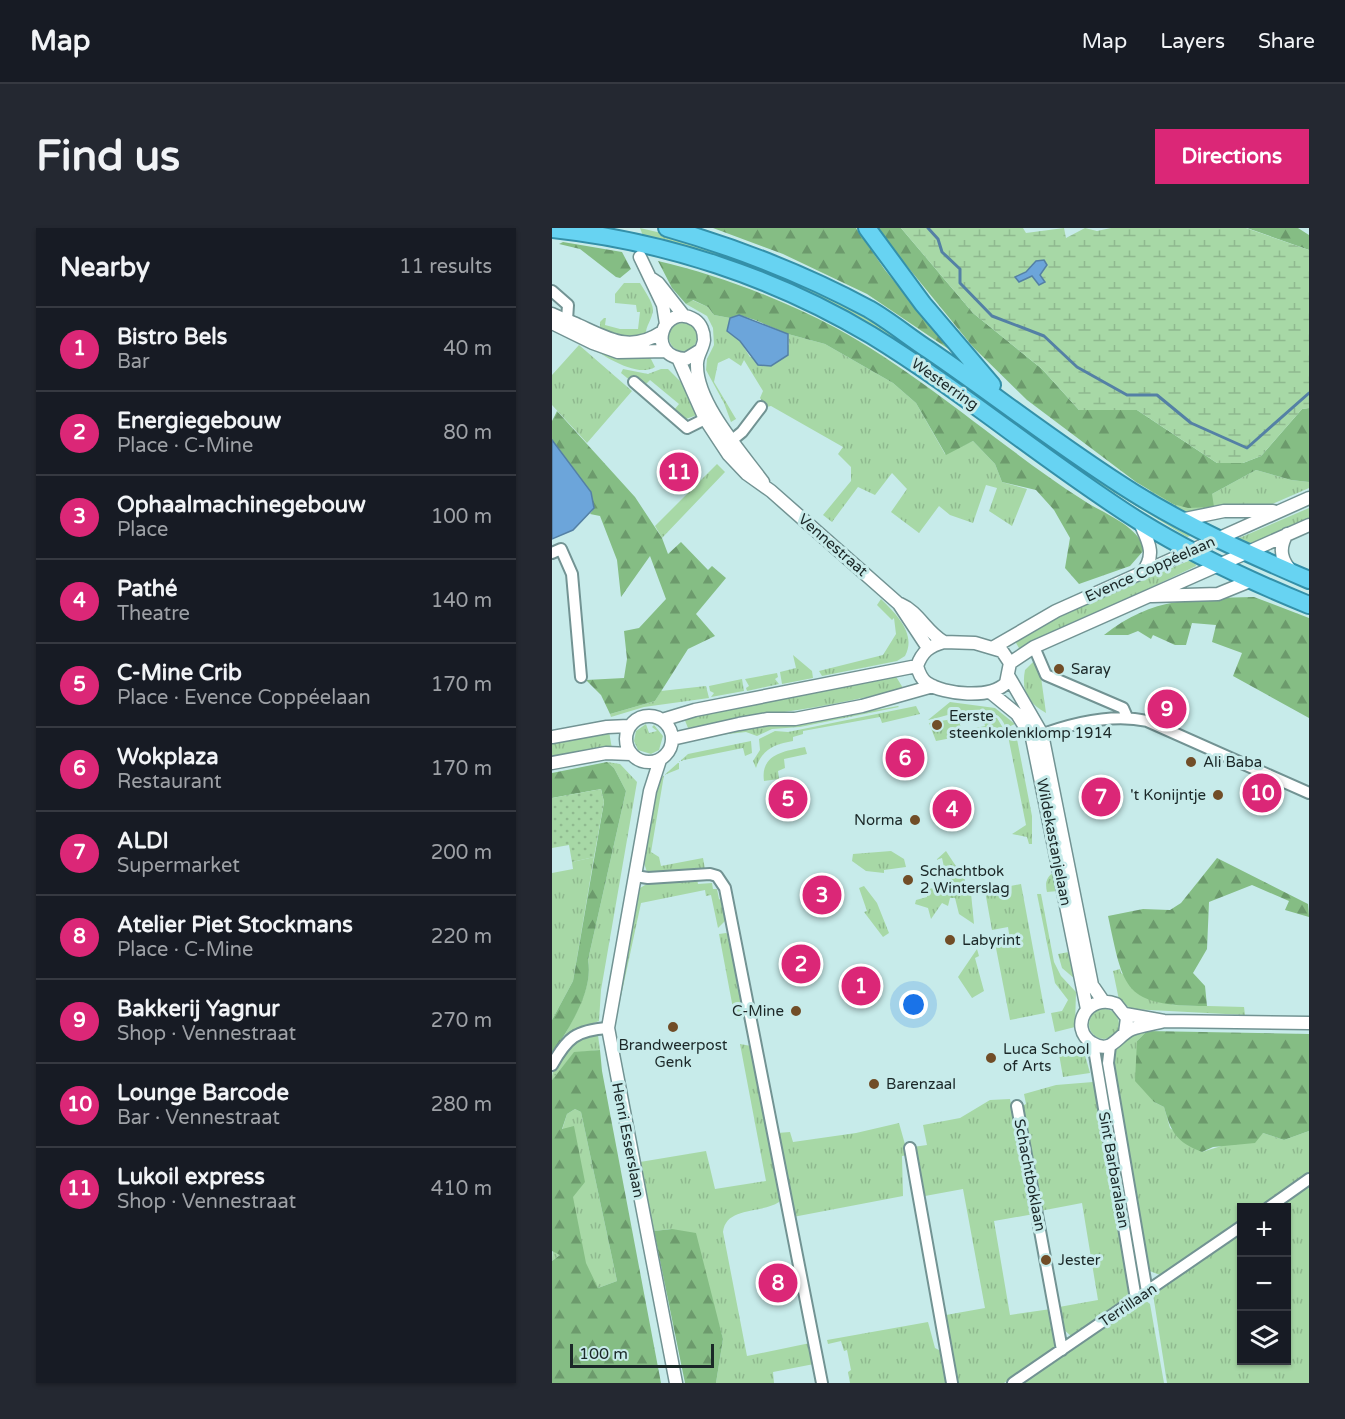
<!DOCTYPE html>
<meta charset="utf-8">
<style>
body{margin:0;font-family:"Varela Round",sans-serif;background:#242831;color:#f1f3f6}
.controls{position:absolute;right:18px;bottom:18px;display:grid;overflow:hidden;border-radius:0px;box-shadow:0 2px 4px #0004}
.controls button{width:54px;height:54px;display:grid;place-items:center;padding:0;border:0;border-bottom:2px solid #363941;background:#171b24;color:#f1f3f6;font:30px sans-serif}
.scale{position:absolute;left:18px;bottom:15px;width:144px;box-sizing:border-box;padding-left:6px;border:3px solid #1b2828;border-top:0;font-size:16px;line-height:21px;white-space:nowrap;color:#1b2828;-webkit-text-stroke:4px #c7ebea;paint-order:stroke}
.you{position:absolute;left:362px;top:777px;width:21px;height:21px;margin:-15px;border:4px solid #fff;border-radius:50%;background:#1a73e8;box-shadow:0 0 0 9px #1a73e833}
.badge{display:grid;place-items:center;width:39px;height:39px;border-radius:50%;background:#db2777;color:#fff;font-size:20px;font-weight:700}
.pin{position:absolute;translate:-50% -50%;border:3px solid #fff;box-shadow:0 2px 6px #0006}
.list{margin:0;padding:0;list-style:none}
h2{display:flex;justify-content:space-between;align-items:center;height:78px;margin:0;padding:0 24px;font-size:26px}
h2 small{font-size:20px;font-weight:400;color:#9ea1a6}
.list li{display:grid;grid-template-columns:39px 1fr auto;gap:18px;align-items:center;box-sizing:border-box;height:84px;padding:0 24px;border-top:2px solid #363941}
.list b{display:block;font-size:22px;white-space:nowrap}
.list p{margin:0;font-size:20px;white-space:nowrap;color:#9ea1a6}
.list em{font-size:20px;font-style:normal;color:#9ea1a6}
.icon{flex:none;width:33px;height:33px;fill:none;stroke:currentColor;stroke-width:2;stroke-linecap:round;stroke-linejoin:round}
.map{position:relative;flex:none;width:757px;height:1155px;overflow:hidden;border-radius:0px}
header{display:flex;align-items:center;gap:36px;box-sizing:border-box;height:84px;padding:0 30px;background:#171b24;border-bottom:2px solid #363941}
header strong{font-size:28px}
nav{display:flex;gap:33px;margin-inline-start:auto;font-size:21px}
.intro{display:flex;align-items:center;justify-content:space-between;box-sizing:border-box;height:144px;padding:0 36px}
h1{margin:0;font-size:42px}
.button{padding:15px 27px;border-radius:0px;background:#db2777;color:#fff;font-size:21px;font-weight:700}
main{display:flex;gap:36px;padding:0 36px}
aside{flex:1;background:#171b24;border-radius:0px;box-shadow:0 2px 4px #0004}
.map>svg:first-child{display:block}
.grass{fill:url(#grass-tufts)}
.forest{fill:url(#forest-firs);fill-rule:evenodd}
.wetland{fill:url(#wetland-marsh)}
.park{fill:url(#park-dots)}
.water{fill:#6ca5da;stroke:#5480a5;stroke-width:1.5}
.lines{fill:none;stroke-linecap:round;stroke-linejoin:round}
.stream{stroke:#5480a5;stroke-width:3}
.minor-casing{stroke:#729393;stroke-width:14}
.tertiary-casing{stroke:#729393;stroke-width:15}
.trunk-casing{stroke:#3490a9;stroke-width:20}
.minor{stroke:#fff;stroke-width:10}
.tertiary{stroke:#fff;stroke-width:12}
.trunk{stroke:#67d3f2;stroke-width:16}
.poi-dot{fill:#714d27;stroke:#c7ebea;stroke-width:2}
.labels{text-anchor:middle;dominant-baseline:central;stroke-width:6;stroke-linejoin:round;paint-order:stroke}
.street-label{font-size:15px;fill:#1b2828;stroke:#c7ebea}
.poi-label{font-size:15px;fill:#1b2828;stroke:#c7ebea;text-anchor:start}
</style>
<header>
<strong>Map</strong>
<nav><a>Map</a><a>Layers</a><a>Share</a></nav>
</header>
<div class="intro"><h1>Find us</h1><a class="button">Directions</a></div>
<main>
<aside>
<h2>Nearby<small>11 results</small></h2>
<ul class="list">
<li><span class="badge">1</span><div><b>Bistro Bels</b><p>Bar</p></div><em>40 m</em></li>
<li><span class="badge">2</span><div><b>Energiegebouw</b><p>Place · C-Mine</p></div><em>80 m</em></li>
<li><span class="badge">3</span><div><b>Ophaalmachinegebouw</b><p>Place</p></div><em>100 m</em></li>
<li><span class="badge">4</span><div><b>Pathé</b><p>Theatre</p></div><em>140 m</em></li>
<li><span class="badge">5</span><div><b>C-Mine Crib</b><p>Place · Evence Coppéelaan</p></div><em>170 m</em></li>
<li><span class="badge">6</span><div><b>Wokplaza</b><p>Restaurant</p></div><em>170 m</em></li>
<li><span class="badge">7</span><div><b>ALDI</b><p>Supermarket</p></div><em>200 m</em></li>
<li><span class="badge">8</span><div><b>Atelier Piet Stockmans</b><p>Place · C-Mine</p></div><em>220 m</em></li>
<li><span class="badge">9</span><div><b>Bakkerij Yagnur</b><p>Shop · Vennestraat</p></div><em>270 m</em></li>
<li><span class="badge">10</span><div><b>Lounge Barcode</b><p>Bar · Vennestraat</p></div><em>280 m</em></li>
<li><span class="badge">11</span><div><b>Lukoil express</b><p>Shop · Vennestraat</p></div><em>410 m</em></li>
</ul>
</aside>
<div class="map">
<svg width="757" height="1155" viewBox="0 0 757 1155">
<defs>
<pattern id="grass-tufts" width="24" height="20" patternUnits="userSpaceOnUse" patternTransform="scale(1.5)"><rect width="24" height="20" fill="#a7d8a6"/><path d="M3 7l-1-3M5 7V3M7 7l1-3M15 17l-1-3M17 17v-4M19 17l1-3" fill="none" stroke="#8fb98f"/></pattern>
<pattern id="forest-firs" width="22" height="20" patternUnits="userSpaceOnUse" patternTransform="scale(1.5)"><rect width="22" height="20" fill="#85bd84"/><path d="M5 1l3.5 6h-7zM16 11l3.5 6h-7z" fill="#6c9a6c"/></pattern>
<pattern id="wetland-marsh" width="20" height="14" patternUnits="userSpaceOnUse" patternTransform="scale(1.5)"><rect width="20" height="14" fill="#a7d8a6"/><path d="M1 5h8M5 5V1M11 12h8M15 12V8" fill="none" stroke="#8fb98f"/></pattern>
<pattern id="park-dots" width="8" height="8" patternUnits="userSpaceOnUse" patternTransform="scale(1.5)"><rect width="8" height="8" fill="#a7d8a6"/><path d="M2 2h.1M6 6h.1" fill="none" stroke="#8fb98f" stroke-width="1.8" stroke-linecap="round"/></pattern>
</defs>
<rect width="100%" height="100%" fill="#c7ebea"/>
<!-- grass -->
<path class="grass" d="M88,0l30,7 136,48 56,31 332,221 -7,2 -115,-70 -142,-104 -78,-48 -44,-23 -38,-17 -96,-33 -31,-6z
M72,55h16c4,7 13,19 13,27 -1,11 -9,17 -7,29l-16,1 -30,-11v-7l4,-4h2l-1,7 15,4h18l2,-17h-3l-1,-7 -21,-2v-9z
M140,72l16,7 6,8 16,3 -3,13 13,10 10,16 39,-12 -1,-11 37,10 68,39 23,20 29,51 28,-13 22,23 7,18 25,7 -15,37 -23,-15 8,-23 -11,-3 -13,38 -23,-8 -11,-9 -20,27 -28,-21 16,-23 -15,-16 -17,22 -17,-8 -26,35 -9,-7 28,-34v-14l-13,-13 5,-7 -72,-41 -5,1 -6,-9 3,-7 -19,-31 -3,6 -12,-8 -11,5 -4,19 22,37 -5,3 -7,-19 -18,-33 1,-11 7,-14 -1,-17 -6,-12 -21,-12z
M117 109a14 14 0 1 1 28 0a14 14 0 1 1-28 0Z
M32,114l65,13 6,12c-18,12 -57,-14 -71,-25z
M27,117l53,46 -45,52 -35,-38v-30z
M71,141l25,5 13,-5h7l14,14 15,32 -11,4 -12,-9 5,-6 -29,-24 -5,5 -9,-8 -4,5 -11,-9z
M165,236l8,8 -63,66 -7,-12z
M704,242l35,10 18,2v6l-46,20 -78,7 -33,-17 -2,-8 23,14 39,-10z
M757,280v13l-60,25 -12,-7z
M636,333l7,1 1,4 -176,84 -5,-9 38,-23z
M329,371c15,15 36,35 24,57l-8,5 -75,15 -3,-5 64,-16 13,-21 -2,-16 -2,2 -15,-15z
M241,427l19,16 1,7 -31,6 -2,-12 16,-4z
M483,432l5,10 6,43c-18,-10 -25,-22 -21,-43z
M225,445l1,4 -3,2 4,5 -32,7 -1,-3 3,-2 -4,-7z
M343,447l8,13c-71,20 -142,26 -215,40l-4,-10z
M190,451l2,12 -33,6 3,-4 -4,-2 -1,-5z
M154,458l3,12 -65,9 -33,10 -1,-3 45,-13 6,-10z
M398,474l45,6 20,16 -9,4c-11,-32 -53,-13 -78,-8z
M346,478l1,1 -99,20 -28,2 -15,7 -11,-4 -35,4 59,-11 27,-1z
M364,478l4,8 -38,9 -2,-6 -77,14v3l-10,3v4c-18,3 -31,8 -37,27l-3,-7 7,-11 -1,-11 16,-8 13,1z
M430,485l15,5 6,10 -67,13 -7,-18 29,-5 4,13 23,-5z
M94,496l3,9 8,-2 -5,-4 2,-2 9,11 -4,14 -8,4 -13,-4 -4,-9 2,-10z
M57,503l3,18 -60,10v-18z
M464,506l16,82v28h-3l-2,-7 -15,-3 14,-9 -18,-89z
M199,513l1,12 -7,3 -2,-8 -64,13v8l-15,6 -13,77 8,5 2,9 42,-8 2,11 -51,5 -7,-2 -3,-9 14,-83 3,-2 27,-24z
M253,519l2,7 -23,5 1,9 -7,3 1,8 -15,2c-4,-27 21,-30 41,-34z
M55,534l13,2 17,18 -36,208 -2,31 -26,10 -11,9c12,-24 31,-52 26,-80l38,-169 -12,-23z
M339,623l13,8 2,8 -22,3v3l-18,-2 -14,-10 1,-7z
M394,623l19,29v10l6,3 3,31 -15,-10 -4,-16h-5l-2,8 -6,-3 -11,16 -3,-11 -13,-4 1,-4 11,-3v-8l21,-3 -1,-19h-3l-2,-9 -6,2z
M42,629l-21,124 -21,39v-147l21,-4 -1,-7z
M503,644l20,107 -13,-11 -4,-14 11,-2 -11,-61 -11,1c-2,-8 -1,-16 8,-20z
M145,651l1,5 14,-1 1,6h4l2,10 4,2 3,19 -8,8 -7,-33 -5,1 -1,-6 -64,13 -24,112 23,-127 10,-6z
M469,656l24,129 -35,7 -15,-77 15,-3 -2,-13 -16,3 -7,-39z
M312,658l13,17 12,30 -6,4 -19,-25 3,-1 -8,-23z
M485,666h4l13,68 7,14 15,16 -1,35 -20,5 -4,-19 11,-2 6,-11 -13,-17z
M174,705l5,3 14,76 -10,7 -16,-85z
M425,721l2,7 -4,2 9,33 -12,7 -14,-21z
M568,741l1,4 52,32 71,2 1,8 -114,-6 -12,-9 -6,-29z
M537 796a15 15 0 1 1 30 0a15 15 0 1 1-30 0Z
M595,803l-10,10 17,61 10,5 6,21 32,24 61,-19 21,7 25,-9v42l-51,34 -16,1 -1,11 -81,56 -13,-5 -35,-210c3,-15 21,-26 35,-29z
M37,806l9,1 2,15 -26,3 -22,27c0,-21 19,-38 37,-46z
M188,816l11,2 30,151 -2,5c-18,12 -53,4 -56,30l24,124 63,-13 4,21 -41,8 1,11h-58l7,-44 -12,-41 -39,-69 -18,2 -14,-69 66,-11 9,38 51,-8z
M522,820h9l7,25 -27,4 -4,-23z
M541,854l6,16 33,193 -3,8 -58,37 -8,-7 -4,-22 39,-7 -16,-97 -42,8 -18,-105 4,-2 -2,-10 32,-9z
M458,871l24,115 -40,7 16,94 41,-6 6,34 -1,5 -52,35h-48l-10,-68 39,-7 -22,-119 -38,7 -12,-49 14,-2 -4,-20 37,-7 30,-18z
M23,881l6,3 36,169 -19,7 -38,-33 -8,6 10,-131 5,-16z
M347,895l9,32 -6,1 1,40 -110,21 -16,-84 13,-1 3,10 63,-9z
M757,957v198h-142l-14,-89 88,-62 1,128h44v-152l-9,-1z
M592,1071l6,5 14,79h-142z
M376,1094l7,26 8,4 6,31h-99l-2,-11 3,-2 -4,-20 -3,1 -3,-10 -13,3 -1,-4z"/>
<!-- forest -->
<path class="forest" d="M161,0h143l29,42 65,80 -83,-56 -84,-40z
M324,0h25l72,85 69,56 37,41h58l80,53h26l18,-7 41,-47 7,-1v74l-18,-2 -35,-10 -44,24 2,13 -26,1 -15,-4 -37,-22 -109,-82 -54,-53z
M695,0h51l11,7v15z
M11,14l59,10 9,17 -11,9 -4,-1 -36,-28 -21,-5z
M106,33c61,14 123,38 178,67 88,48 163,118 247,172 19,13 57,26 61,50l-14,16 -51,18 -14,-16 5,-30 -16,-28 -18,-20 -34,-8 -7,-18 -22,-23 -27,14 -30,-52 -23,-20 -68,-39 -37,-10 -33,-14 -16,-5 -9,3 -16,-3 -6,-8 -15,-7 -7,4 -14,-16z
M5,183l78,86 27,41 6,16 13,-12 27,28 4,-4 14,12 -30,36 19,22 -27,13 -33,52 -45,13 -9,-19 -15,-15 38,-2 3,-19 -3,-28 15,-3 27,-29 -16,-43 -29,41 -4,-37 -17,-44 -10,-2 4,-6 -3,-16 -39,-52v-19z
M702,369l55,21v100l-76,-42 9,-23 -30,-11 4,-17 -24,-2 -6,22h-11l-22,-10 -2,4 -13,-8 -10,4h-24c49,-39 91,-36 150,-38z
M55,534l7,6 12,23 -38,169c6,32 -20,69 -36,95v-35l21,-39 31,-179 -3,-13 -49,9v-25z
M665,630l91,46 1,13 -24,-7 4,-9 -37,-16 -43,17 -2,47 -14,24 12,13 2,20c-84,0 -83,-16 -99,-90l35,-7 27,1 11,-7z
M595,803l162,3v97l-25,9 -21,-7 -8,10 -42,4 -11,5c-26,-10 -31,-20 -38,-45l-10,-5 -19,-21 2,-40z
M48,822l2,21 59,312h-109v-122l8,-6 -8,-4v-171l22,-28zM23,881l6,3 36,169 -19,7 -12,-25 -13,-66 12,-15 -11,-56 -12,3 5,-15z
M120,1001l24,4 27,106 -7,44h-31l-31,-152z"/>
<!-- wetland -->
<path class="wetland" d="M349,0h122l3,5 38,-5 2,10 19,-10 12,3 14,-3h135l63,22v158l-7,1 -41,47 -18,7h-26l-80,-53h-58l-37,-41 -69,-56z"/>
<!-- park -->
<path class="park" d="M49,561l3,13 -10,55 -22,5 -3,-17 -17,3v-50z"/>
<!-- water -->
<path class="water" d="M492,32l3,5 -7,10 5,7 -6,3 -7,-9 -13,6 -4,-5 11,-5 10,-11z
M187,87l49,19v21l-17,11 -13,-1 -18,-24 -13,-10 3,-13z
M0,212l39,52 3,16 -21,22 -21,9z"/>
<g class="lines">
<!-- stream -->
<path class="stream" d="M376,0l10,11 4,13 18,17v14l32,33 52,20 33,31 50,28h30l34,28 56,25 62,-55"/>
<!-- minor casing -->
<g class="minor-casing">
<path id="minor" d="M0,63l16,14 -1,15
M82,154l53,46 18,-9
M179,213l11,-9 19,-25
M0,325l9,-4 11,25 9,103
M482,419l12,28 77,33 4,9
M483,509c34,-13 77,-24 112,-16l162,72
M83,648l13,2 62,-4 7,2 8,12 97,495
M538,813l4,8 42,250
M558,818l-2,17 39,229
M0,837c15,-27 24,-35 56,-37
M465,878l45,244
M358,920l42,235
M716,980l41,-29
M461,1155l229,-157"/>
</g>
<!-- tertiary casing -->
<g class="tertiary-casing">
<path id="tertiary" d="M88,29l23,48 3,19
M100,51l6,4 26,33
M0,86c8,4 18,7 26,11 31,14 52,28 84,7
M0,95l41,20 25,9 48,-1
M147,123l-13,8c-43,-2 -22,-59 9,-39 6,4 9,12 9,20 -1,9 -8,16 -7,26 0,38 45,87 66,116
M126,130l27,61 23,35 19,20 24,17 128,113 29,44
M628,292l44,-9h49
M587,293c9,20 18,33 3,52
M735,306c-9,15 -6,27 6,39
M600,368l66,-2 32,-13
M348,376c19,8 26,28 44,38
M392,414l31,1 27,8 8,12 -4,20c-15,16 -62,12 -79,0 -6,-4 -8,-10 -10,-17 5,-14 12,-20 27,-24z
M442,419l62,-36 253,-113
M458,435l24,-16 275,-122
M457,449l33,57 50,251 11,16
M438,464l27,22 15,24 55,271
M74 511a23 23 0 1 1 46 0a23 23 0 1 1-46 0Z
M110,492l33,-10 222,-44
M0,509l55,-10 22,-1
M120,511l67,-15 29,-5h27l67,-13 71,-20
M108,532l-10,31 -42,237 68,355
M0,535l54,-10 25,1
M573,786l39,7 145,2
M573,805l2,-15 -11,-14c-28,-11 -48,23 -24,39 20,12 25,-8 40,-14 10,-4 22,-5 32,-8"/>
</g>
<!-- trunk casing -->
<g class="trunk-casing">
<path id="trunk" d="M115,0c70,20 137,46 202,81 21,12 40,28 60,41 69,47 134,99 205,143 56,35 115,61 175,87
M315,0l56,76 69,81
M0,1c112,12 222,48 319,106 93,57 176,128 268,186 55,34 111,60 170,84"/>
</g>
<!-- minor -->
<use href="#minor" class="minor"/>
<!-- tertiary -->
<use href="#tertiary" class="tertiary"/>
<!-- trunk -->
<use href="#trunk" class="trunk"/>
</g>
<!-- markers -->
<g class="poi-dot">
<circle cx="507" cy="441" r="6"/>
<circle cx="385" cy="497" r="6"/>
<circle cx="639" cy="534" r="6"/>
<circle cx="666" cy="567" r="6"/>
<circle cx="363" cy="592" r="6"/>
<circle cx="356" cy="652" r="6"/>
<circle cx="398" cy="712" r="6"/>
<circle cx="244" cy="783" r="6"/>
<circle cx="121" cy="799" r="6"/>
<circle cx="439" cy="830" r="6"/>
<circle cx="322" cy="856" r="6"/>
<circle cx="494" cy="1032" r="6"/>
</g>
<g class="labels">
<!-- street labels -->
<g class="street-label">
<text transform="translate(393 156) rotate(35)">Westerring</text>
<text transform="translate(281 317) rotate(41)">Vennestraat</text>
<text transform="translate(598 341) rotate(-24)">Evence Coppéelaan</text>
<text transform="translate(502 614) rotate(79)">Wildekastanjelaan</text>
<text transform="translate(76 912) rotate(79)">Henri Esserslaan</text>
<text transform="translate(562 942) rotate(80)">Sint Barbaralaan</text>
<text transform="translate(478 947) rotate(79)">Schachtboklaan</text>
<text transform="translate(576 1077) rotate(-34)">Terrillaan</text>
</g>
<!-- poi labels -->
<g class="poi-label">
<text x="519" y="441">Saray</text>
<text x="397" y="488">Eerste<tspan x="397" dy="17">steenkolenklomp 1914</tspan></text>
<text x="651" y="534">Ali Baba</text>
<text x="654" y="567" text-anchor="end">'t Konijntje</text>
<text x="351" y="592" text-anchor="end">Norma</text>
<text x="368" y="643">Schachtbok<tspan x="368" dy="17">2 Winterslag</tspan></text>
<text x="410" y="712">Labyrint</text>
<text x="232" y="783" text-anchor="end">C-Mine</text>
<text x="121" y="817" text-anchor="middle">Brandweerpost<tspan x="121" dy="17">Genk</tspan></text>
<text x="451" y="821">Luca School<tspan x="451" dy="17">of Arts</tspan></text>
<text x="334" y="856">Barenzaal</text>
<text x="506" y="1032">Jester</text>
</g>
</g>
</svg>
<div class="controls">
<button>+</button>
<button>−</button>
<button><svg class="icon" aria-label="layers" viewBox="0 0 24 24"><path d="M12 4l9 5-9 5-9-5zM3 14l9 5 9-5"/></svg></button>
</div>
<div class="scale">100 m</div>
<div class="you"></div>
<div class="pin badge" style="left:309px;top:758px">1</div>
<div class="pin badge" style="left:249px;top:736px">2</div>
<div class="pin badge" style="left:270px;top:667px">3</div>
<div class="pin badge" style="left:400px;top:581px">4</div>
<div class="pin badge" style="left:236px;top:571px">5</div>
<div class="pin badge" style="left:353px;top:530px">6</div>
<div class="pin badge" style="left:549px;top:569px">7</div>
<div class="pin badge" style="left:226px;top:1055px">8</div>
<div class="pin badge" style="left:615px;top:481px">9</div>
<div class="pin badge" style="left:710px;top:565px">10</div>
<div class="pin badge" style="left:127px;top:244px">11</div>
</div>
</main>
